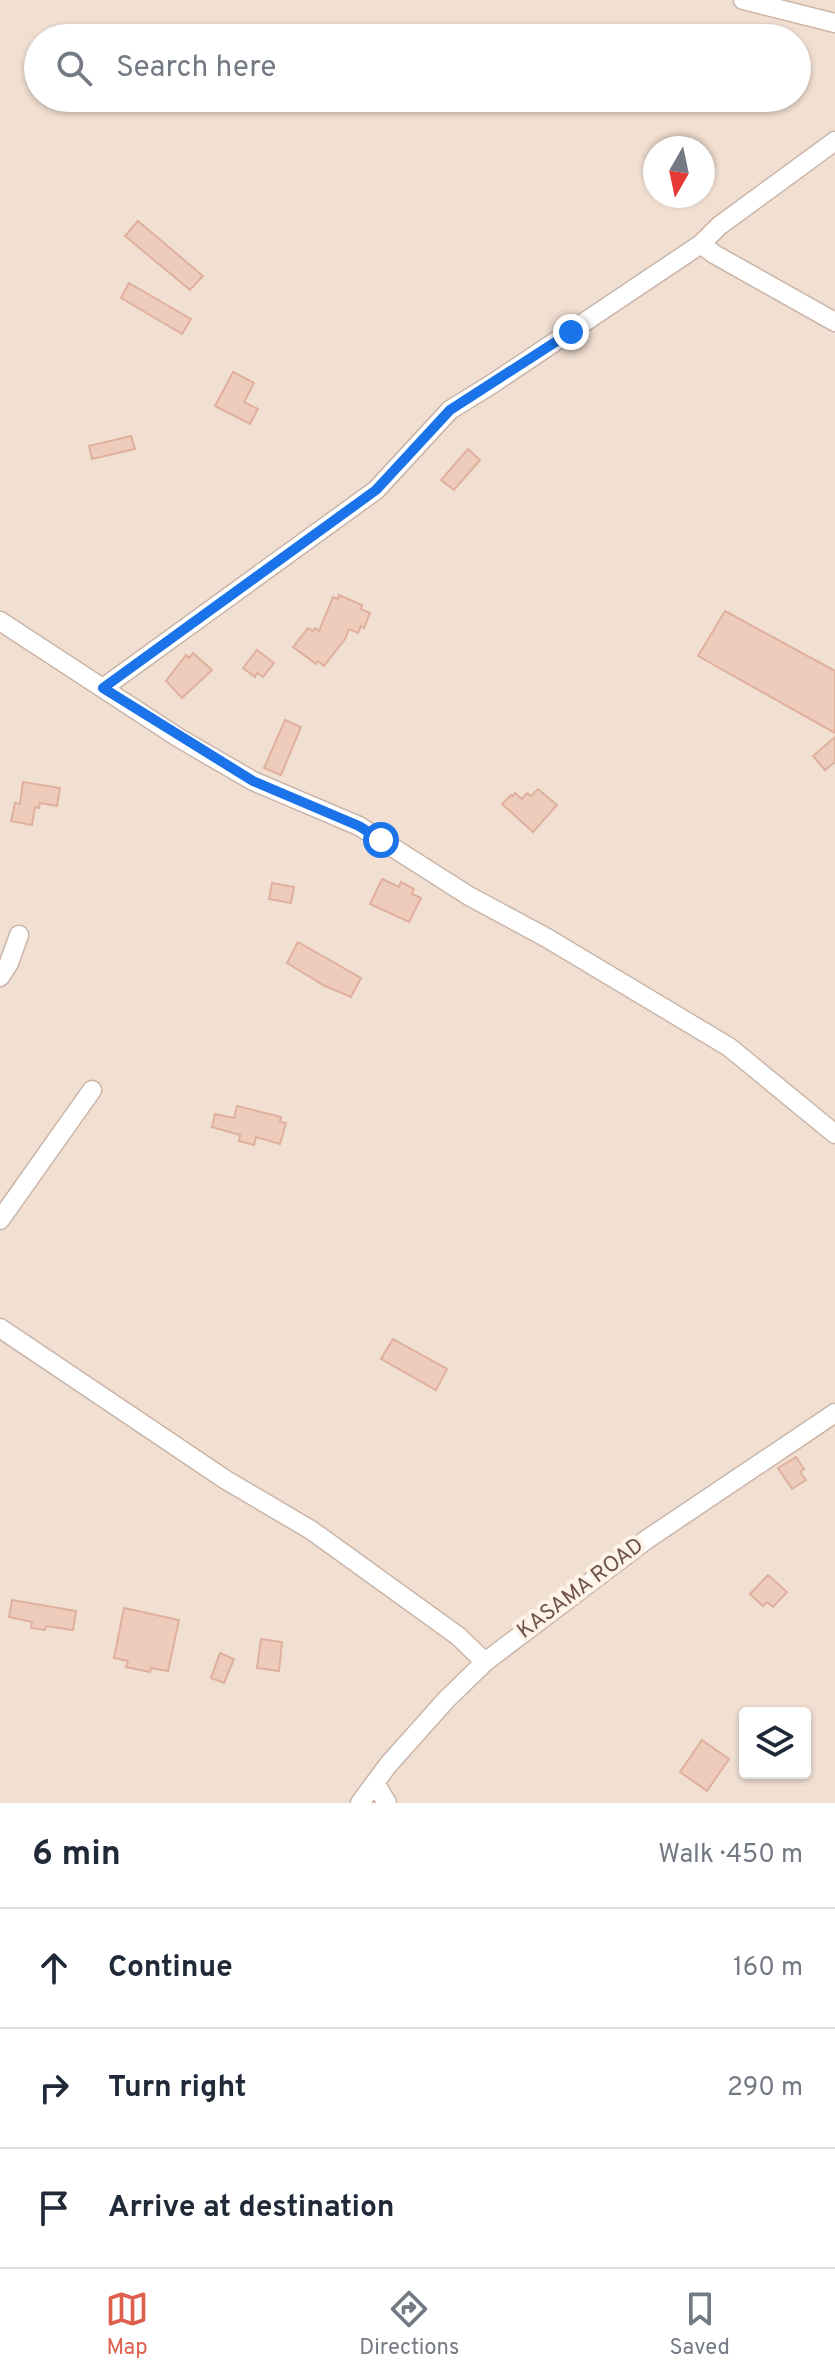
<!DOCTYPE html>
<meta charset="utf-8">
<style>
body{margin:0;font-family:Overpass,sans-serif;background:#f2f2f3;color:#1f2937}
.controls{position:absolute;right:24px;bottom:24px;display:grid;overflow:hidden;border-radius:8px;box-shadow:0 2px 6px #0004}
.controls button{width:72px;height:72px;display:grid;place-items:center;padding:0;border:0;border-bottom:2px solid #e0e1e3;background:#fff;color:#1f2937;font:40px sans-serif}
.compass{position:absolute;left:643px;top:136px;width:72px;height:72px;border-radius:50%;background:#fff;box-shadow:0 2px 6px #0004;rotate:189deg}
.stop{position:absolute;width:24px;height:24px;margin:-18px;border:6px solid #1a73e8;border-radius:50%;background:#fff}
.stop.end{background:#1a73e8;border-color:#fff;box-shadow:0 2px 8px #0008}
.list{margin:0;padding:0;list-style:none}
h2{display:flex;justify-content:space-between;align-items:center;height:104px;margin:0;padding:0 32px;font-size:34px}
h2 small{font-size:26px;font-weight:400;color:#747a83}
.list li{display:grid;grid-template-columns:52px 1fr auto;gap:24px;align-items:center;box-sizing:border-box;height:120px;padding:0 32px;border-top:2px solid #e0e1e3}
.list b{display:block;font-size:30px;white-space:nowrap}
.list em{font-size:26px;font-style:normal;color:#747a83}
.icon{flex:none;width:44px;height:44px;fill:none;stroke:currentColor;stroke-width:2;stroke-linecap:round;stroke-linejoin:round}
.map{position:relative;flex:none;width:835px;height:1803px;overflow:hidden}
.search{position:absolute;background:#fff;box-shadow:0 2px 6px #0004;left:24px;right:24px;top:24px;height:88px;display:flex;align-items:center;gap:20px;box-sizing:border-box;padding:0 28px;border-radius:44px;color:#747a83;font-size:30px}
.sheet{height:464px;background:#fff}
nav{display:flex;justify-content:space-around;align-items:center;box-sizing:border-box;height:112px;border-top:2px solid #e0e1e3;background:#fff;font-size:22px;color:#747a83}
nav a{display:grid;justify-items:center;gap:4px}
nav .on{color:#dd604f}
.map>svg:first-child{display:block}
.residential{fill:#f1dfd1;fill-rule:evenodd}
.building{fill:#eecbbb;stroke:#dfb09d;stroke-width:2}
.lines{fill:none;stroke-linecap:round;stroke-linejoin:round}
.minor-casing{stroke:#cab5a9;stroke-width:21}
.minor{stroke:#fff;stroke-width:18}
.route{stroke:#1a73e8;stroke-width:10}
.labels{text-anchor:middle;dominant-baseline:central;stroke-width:8;stroke-linejoin:round;paint-order:stroke}
.street-label{font-size:22px;fill:#70544a;stroke:#fef3e8}
</style>
<div class="map">
<svg width="835" height="1803" viewBox="0 0 835 1803">
<rect width="100%" height="100%" fill="#faeee2"/>
<!-- residential -->
<path class="residential" d="M0,0h835v1803h-835zM38,38h759v60h-759zM655,148h48v48h-48zM745,1713h60v60h-60z"/>
<!-- building -->
<path class="building" d="M138,221l65,55 -13,14 -65,-54z
M129,283l62,36 -9,15 -61,-36z
M233,372l21,11 -10,19 14,7 -8,15 -35,-18z
M131,436l4,13 -43,10 -3,-13z
M468,449l12,11 -26,30 -13,-10z
M339,595l23,10 -1,4 9,4 -6,15 -3,-2 -3,7 -9,-4 -4,10 -21,27 -6,-5 -2,3 -23,-17 15,-19 5,3 2,-3 4,3 14,-34 5,2z
M725,611l110,60v62l-137,-77z
M257,650l17,13 -11,14 -6,-4 -2,4 -12,-9z
M193,653l19,17 -30,28 -16,-17 20,-26 3,3z
M285,720l16,7 -20,48 -17,-7z
M835,737v25l-10,8 -12,-14z
M23,782l37,6 -3,18 -17,-3 -1,5 -4,-1 -3,18 -21,-4 4,-18 5,1z
M538,789l19,16 -24,27 -31,-28 9,-9 2,1 2,-3 7,6 5,-6 4,3z
M382,879l17,8 2,-5 13,7 -2,5 9,4 -12,24 -39,-18z
M272,883l22,4 -3,16 -22,-4z
M298,942l63,36 -10,19 -26,-11 -38,-23z
M237,1106l44,11 -1,5 6,1 -6,21 -24,-7 -2,8 -15,-4 1,-6 -28,-8 3,-13 19,4z
M393,1339l54,30 -11,21 -55,-31z
M796,1457l8,12 -4,3 6,8 -14,9 -14,-21z
M768,1575l19,17 -14,15 -6,-5 -4,4 -13,-12z
M12,1600l64,11 -3,19 -27,-4 -1,4 -14,-2 1,-6 -23,-5z
M124,1608l55,12 -11,51 -17,-3 -1,4 -24,-5 2,-6 -14,-3z
M261,1639l21,3 -3,29 -22,-3z
M220,1653l14,6 -10,24 -13,-5z
M702,1740l27,19 -22,32 -27,-19z"/>
<g class="lines">
<!-- minor casing -->
<g class="minor-casing">
<path id="minor" d="M743,0l92,23
M701,244l13,10 121,68
M0,621l179,117 74,43 106,45 110,70 78,42 182,109 106,87
M103,688l273,-198 74,-80 42,-26 209,-140 18,-18 116,-85
M0,977l9,-14 10,-28
M0,1220l92,-130
M0,1328l226,152 85,50 147,106 27,26
M375,1783l12,20
M360,1803l28,-38 58,-65 39,-38 161,-122 189,-127"/>
</g>
<!-- minor -->
<use href="#minor" class="minor"/>
</g>
<g class="lines">
<!-- route -->
<path class="route" d="M381,840l-22,-14 -106,-45 -150,-93 273,-198 74,-80 121,-78"/>
</g>
<g class="labels">
<!-- street labels -->
<g class="street-label">
<text transform="translate(581 1589) rotate(-37)">KASAMA ROAD</text>
</g>
</g>
</svg>
<div class="controls">
<button><svg class="icon" aria-label="layers" viewBox="0 0 24 24"><path d="M12 4l9 5-9 5-9-5zM3 14l9 5 9-5"/></svg></button>
</div>
<svg class="compass" viewBox="-18 -18 36 36"><path d="M0-13l5 13h-10z" fill="#e53935"/><path d="M0 13l5-13h-10z" fill="#747a83"/></svg>
<div class="stop" style="left:381px;top:840px"></div>
<div class="stop end" style="left:571px;top:332px"></div>
<div class="search"><svg class="icon" aria-label="search" viewBox="0 0 24 24"><circle cx="10" cy="10" r="6"/><path d="M15 15l6 6"/></svg>Search here</div>
</div>
<section class="sheet">
<h2>6 min<small>Walk · 450 m</small></h2>
<ul class="list">
<li><svg class="icon" aria-label="ahead" viewBox="0 0 24 24"><path d="M12 20V5M6 11l6-6 6 6"/></svg><div><b>Continue</b></div><em>160 m</em></li>
<li><svg class="icon" aria-label="right" viewBox="0 0 24 24"><path d="M7 20v-9h11M14 6l5 5-5 5"/></svg><div><b>Turn right</b></div><em>290 m</em></li>
<li><svg class="icon" aria-label="arrive" viewBox="0 0 24 24"><path d="M6 21V4h12l-3 4 3 4H6"/></svg><div><b>Arrive at destination</b></div></li>
</ul>
</section>
<nav>
<a class="on"><svg class="icon" aria-label="map" viewBox="0 0 24 24"><path d="M3 6l6-2 6 2 6-2v14l-6 2-6-2-6 2zM9 4v14M15 6v14"/></svg>Map</a>
<a><svg class="icon" aria-label="directions" viewBox="0 0 24 24"><path d="M12 3l9 9-9 9-9-9zM9 14v-3h6M13 9l2 2-2 2"/></svg>Directions</a>
<a><svg class="icon" aria-label="saved" viewBox="0 0 24 24"><path d="M7 4h10v16l-5-4-5 4z"/></svg>Saved</a>
</nav>
